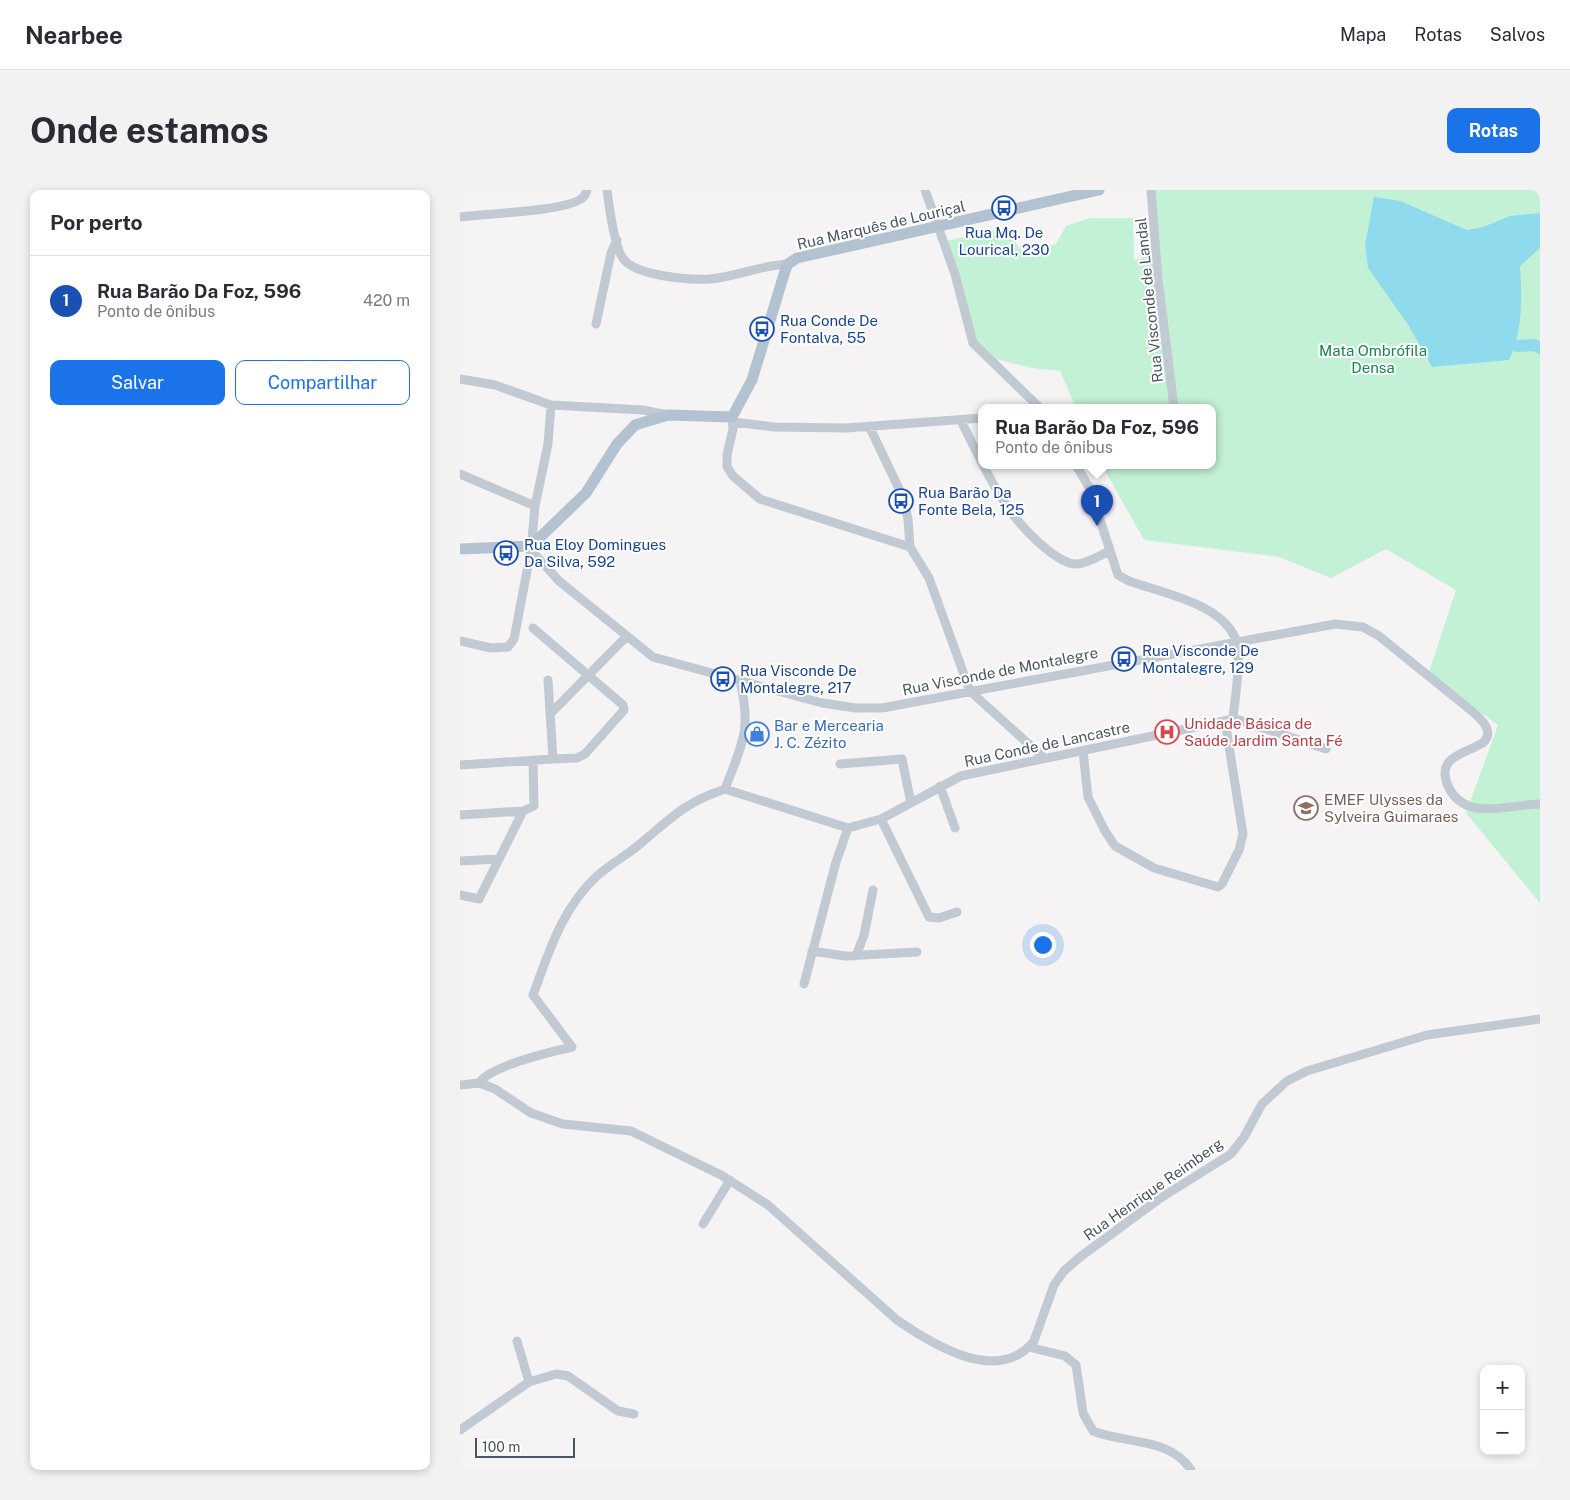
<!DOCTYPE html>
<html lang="pt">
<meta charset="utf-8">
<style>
body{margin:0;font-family:"Public Sans",sans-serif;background:#f2f2f3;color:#2b2b33}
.controls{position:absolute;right:15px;bottom:15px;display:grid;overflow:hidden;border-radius:10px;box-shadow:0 2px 8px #0003}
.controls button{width:45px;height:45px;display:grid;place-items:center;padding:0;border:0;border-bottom:1px solid #e1e1e2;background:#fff;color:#2b2b33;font:25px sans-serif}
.scale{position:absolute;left:15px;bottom:12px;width:100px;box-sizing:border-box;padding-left:5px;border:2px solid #4a5661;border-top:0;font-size:14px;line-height:18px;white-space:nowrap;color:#4a5661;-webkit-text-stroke:4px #fff;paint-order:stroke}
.you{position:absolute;left:582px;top:754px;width:18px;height:18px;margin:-12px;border:4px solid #fff;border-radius:50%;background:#1a73e8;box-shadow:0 0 0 8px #1a73e833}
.badge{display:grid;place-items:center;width:32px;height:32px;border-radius:50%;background:#1a73e8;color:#fff;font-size:16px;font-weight:700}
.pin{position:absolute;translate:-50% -41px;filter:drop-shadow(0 1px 2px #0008)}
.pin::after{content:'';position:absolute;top:26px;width:18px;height:15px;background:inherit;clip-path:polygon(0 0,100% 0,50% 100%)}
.popup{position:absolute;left:518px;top:214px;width:238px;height:65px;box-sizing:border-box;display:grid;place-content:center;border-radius:10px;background:#fff;filter:drop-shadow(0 1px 4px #0005);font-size:16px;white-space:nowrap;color:#7c7c81}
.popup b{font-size:19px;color:#2b2b33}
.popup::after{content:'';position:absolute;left:50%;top:100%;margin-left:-10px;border:10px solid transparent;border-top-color:#fff}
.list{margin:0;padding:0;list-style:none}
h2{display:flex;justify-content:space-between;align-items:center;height:65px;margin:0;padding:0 20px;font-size:21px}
h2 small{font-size:16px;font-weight:400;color:#7c7c81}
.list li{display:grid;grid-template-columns:32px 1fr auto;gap:15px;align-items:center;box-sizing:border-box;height:90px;padding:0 20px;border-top:1px solid #e1e1e2}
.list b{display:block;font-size:19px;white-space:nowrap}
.list p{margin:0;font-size:16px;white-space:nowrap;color:#7c7c81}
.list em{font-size:16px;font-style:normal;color:#7c7c81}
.actions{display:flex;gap:10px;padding:15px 20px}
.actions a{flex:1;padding:11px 0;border:1px solid #1a73e8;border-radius:10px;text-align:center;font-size:18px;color:#1a73e8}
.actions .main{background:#1a73e8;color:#fff}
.map{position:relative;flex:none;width:1080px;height:1280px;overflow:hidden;border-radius:10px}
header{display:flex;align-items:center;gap:30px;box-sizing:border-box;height:70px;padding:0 25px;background:#fff;border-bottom:1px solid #e1e1e2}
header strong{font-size:24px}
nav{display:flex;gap:28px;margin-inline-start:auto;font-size:18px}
.intro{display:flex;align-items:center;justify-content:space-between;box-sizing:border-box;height:120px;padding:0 30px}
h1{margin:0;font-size:35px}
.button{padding:12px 22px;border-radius:10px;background:#1a73e8;color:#fff;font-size:18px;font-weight:700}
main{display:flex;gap:30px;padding:0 30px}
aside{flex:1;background:#fff;border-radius:10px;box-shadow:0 2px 8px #0003}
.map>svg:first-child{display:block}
.green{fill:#c3f1d5}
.water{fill:#90daee}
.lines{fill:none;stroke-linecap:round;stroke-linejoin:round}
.river{stroke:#90daee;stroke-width:12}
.minor{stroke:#c1cad2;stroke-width:9}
.major{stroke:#b3c2d1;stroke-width:11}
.labels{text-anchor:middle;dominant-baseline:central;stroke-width:4;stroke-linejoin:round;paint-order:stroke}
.street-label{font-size:15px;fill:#4a5661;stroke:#fff}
.transit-label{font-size:15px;fill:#164399;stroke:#fff;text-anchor:start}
.park-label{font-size:15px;fill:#17864f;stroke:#fff}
.health-label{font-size:15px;fill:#be3a42;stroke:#fff;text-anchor:start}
.shop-label{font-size:15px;fill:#366cbe;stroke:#fff;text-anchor:start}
.education-label{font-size:15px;fill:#785e54;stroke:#fff;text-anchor:start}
</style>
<header>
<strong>Nearbee</strong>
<nav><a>Mapa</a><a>Rotas</a><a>Salvos</a></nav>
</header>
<div class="intro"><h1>Onde estamos</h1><a class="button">Rotas</a></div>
<main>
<aside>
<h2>Por perto<small></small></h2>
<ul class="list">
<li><span class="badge" style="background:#1a4fb4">1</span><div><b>Rua Barão Da Foz, 596</b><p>Ponto de ônibus</p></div><em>420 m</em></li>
</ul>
<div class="actions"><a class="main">Salvar</a><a>Compartilhar</a></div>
</aside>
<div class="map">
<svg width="1080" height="1280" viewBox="0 0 1080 1280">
<rect width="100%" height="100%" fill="#f5f3f3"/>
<!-- green -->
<path class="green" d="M694,0h386v713l-74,-90 32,-88 -70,-50 28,-85 -70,-41 -55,29 -52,-21 -135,-17 -42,-75h110v-58h-38z
M630,28h43l1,42 18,-5 22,152h-98l-16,-36 -28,-3 -44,-11 -13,-11 -29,-105 59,-13 19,26 32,-10 10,-18z"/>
<!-- water -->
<path class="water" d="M914,7l26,4 67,29 16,-3 27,-11 30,-3v35l-20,18c2,29 3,67 -11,94l-77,7 -23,-41 -41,-58 -3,-23z"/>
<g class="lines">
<!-- river -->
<path class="river" d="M1057,156l17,-1 6,3"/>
<!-- minor -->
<path class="minor" d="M147,0c2,16 7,54 15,67 11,19 66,23 87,22 27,-2 52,-14 79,-15
M465,0l30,84 18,69 66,64
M691,0l7,89 16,128
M0,27c28,-4 100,-5 121,-18 3,-2 5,-5 6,-9
M136,134l15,-71 6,-13
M0,189l35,6 56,20 92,5 25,5
M272,227l1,12 -6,26v12l6,9 27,23 150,48
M501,231l21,42
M273,232l41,5 72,1 136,-10
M409,236l34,71 5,22 2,28 19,31 41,113 74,67
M523,275c19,36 34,61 67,87 7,5 15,11 24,12 11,1 26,-9 36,-13
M616,275l14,24 28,86 11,6c33,12 104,24 109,68 2,23 -3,47 -5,70
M0,284l75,32
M71,360l28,31 94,76 169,46 34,5h26l453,-84 28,3 16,9 94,76c9,8 21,19 11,30 -17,12 -49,13 -36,44 17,37 61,18 92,18
M73,438l90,77 1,5 -39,44 -8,4 -24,1 -5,-79
M0,451l31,7 17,-1 6,-8 17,-89 4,-44 13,-62 3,-39
M90,524l76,-77
M623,561l5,46 17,34 10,15 39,22 64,19 4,-3 17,-34 4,-16 -18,-113
M380,574l62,-5 9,44
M0,575l93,-6
M480,596l15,42
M265,599l123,39 33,-9 80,-43 268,-56h10l87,29
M0,625l63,-4
M421,629l48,98 10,1 18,-6
M0,671l39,-2
M0,705l19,4 44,-88 11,-5 -1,-45
M352,761l33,5 72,-4
M396,766l8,-21 9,-45
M344,794l32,-122 12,-34
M19,893c12,-17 71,-31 93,-36l-39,-52c16,-43 29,-87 64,-119 13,-12 29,-20 43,-32 31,-26 44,-41 85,-55 17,-45 27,-59 15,-108
M0,895l19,-2 16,6 36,24 32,11 68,7 90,44 47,30 129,115c35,24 101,66 137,21l20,-56 10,-14 16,-14 79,-58 72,-45 13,-17 18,-33 25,-23 20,-10 120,-36 113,-16
M243,1034l27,-44
M57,1151l12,41
M569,1157l36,9 11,9 7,48 10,18c32,13 77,6 98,39
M0,1240l69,-48 27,-8 12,2 50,35 16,3"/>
<!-- major -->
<path class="major" d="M0,359l71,-3 55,-53 31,-49 18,-19 33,-10 64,2 20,-37 33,-109 3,-7 9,-6 302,-68"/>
</g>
<!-- icons -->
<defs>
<g id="bus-ring" transform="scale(1.25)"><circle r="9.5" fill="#fff" stroke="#1a4fb4" stroke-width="1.5"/><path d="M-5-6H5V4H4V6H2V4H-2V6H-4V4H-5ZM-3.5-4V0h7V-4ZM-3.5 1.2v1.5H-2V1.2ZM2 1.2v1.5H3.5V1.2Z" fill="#1a4fb4"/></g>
<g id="hospital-ring" transform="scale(1.25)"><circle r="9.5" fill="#fff" stroke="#e0444e" stroke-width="1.5"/><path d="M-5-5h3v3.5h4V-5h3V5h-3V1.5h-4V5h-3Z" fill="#e0444e"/></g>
<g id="shop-ring" transform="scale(1.25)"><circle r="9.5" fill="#fff" stroke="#3f7fe0" stroke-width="1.5"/><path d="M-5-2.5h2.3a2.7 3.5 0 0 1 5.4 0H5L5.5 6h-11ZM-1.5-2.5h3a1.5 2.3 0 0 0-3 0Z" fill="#3f7fe0"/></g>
<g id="school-ring" transform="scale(1.25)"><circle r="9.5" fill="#fff" stroke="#8d6e63" stroke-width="1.5"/><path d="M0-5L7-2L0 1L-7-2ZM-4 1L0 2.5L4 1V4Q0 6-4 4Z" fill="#8d6e63"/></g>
</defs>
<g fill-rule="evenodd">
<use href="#bus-ring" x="544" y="18"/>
<use href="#bus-ring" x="302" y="139"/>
<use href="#bus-ring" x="441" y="311"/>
<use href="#bus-ring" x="46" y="363"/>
<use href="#bus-ring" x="664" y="469"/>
<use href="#bus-ring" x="263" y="489"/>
<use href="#hospital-ring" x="707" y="542"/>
<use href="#shop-ring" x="297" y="544"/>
<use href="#school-ring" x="846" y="618"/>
</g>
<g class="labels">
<!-- street labels -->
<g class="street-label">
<text transform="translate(421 35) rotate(-13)">Rua Marquês de Louriçal</text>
<text transform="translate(689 110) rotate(-96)">Rua Visconde de Landal</text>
<text transform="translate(540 481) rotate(-11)">Rua Visconde de Montalegre</text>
<text transform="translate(587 554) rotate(-12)">Rua Conde de Lancastre</text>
<text transform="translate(693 999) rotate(-35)">Rua Henrique Reimberg</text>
</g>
<!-- transit labels -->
<g class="transit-label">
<text x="544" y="42" text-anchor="middle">Rua Mq. De<tspan x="544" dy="17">Lourical, 230</tspan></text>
<text x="320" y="130">Rua Conde De<tspan x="320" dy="17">Fontalva, 55</tspan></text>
<text x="458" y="302">Rua Barão Da<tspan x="458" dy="17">Fonte Bela, 125</tspan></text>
<text x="64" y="354">Rua Eloy Domingues<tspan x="64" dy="17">Da Silva, 592</tspan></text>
<text x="682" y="460">Rua Visconde De<tspan x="682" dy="17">Montalegre, 129</tspan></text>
<text x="280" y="480">Rua Visconde De<tspan x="280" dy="17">Montalegre, 217</tspan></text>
</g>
<!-- park labels -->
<g class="park-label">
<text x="913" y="160">Mata Ombrófila<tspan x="913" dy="17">Densa</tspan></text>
</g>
<!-- health labels -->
<g class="health-label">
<text x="724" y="533">Unidade Básica de<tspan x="724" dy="17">Saúde Jardim Santa Fé</tspan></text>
</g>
<!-- shop labels -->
<g class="shop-label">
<text x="314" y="535">Bar e Mercearia<tspan x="314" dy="17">J. C. Zézito</tspan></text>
</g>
<!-- education labels -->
<g class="education-label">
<text x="864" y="609">EMEF Ulysses da<tspan x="864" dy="17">Sylveira Guimaraes</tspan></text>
</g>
</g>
</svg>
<div class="controls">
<button>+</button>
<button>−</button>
</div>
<div class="scale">100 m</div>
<div class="you"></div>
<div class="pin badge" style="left:637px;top:336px;background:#1a4fb4">1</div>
<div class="popup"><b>Rua Barão Da Foz, 596</b>Ponto de ônibus</div>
</div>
</main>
